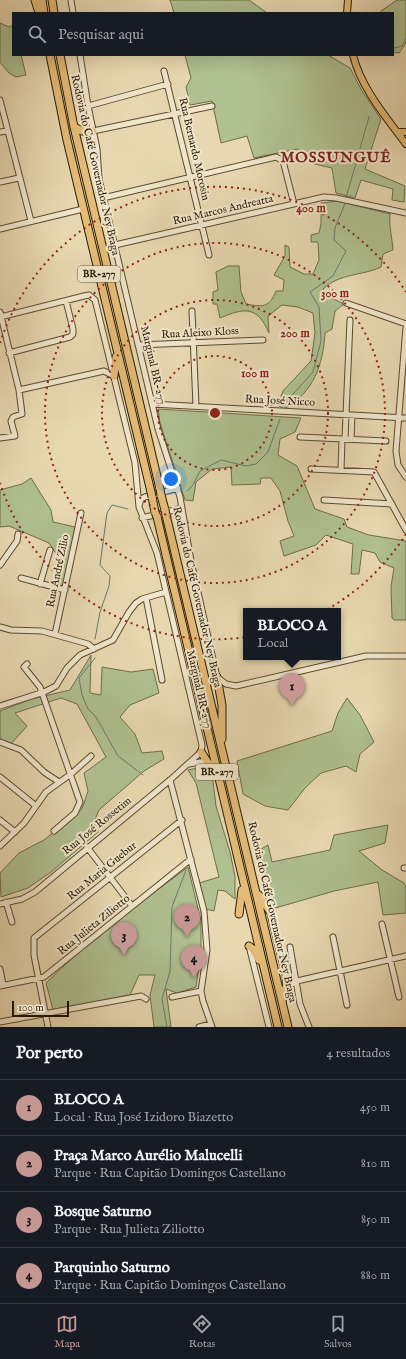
<!DOCTYPE html>
<html lang="pt">
<meta charset="utf-8">
<style>
body{margin:0;font-family:"IM FELL English",serif;background:#242831;color:#f1f3f6}
.scale{position:absolute;left:12px;bottom:10px;width:57px;box-sizing:border-box;padding-left:4px;border:2px solid #2c1b03;border-top:0;font-size:11px;line-height:14px;white-space:nowrap;color:#2c1b03;-webkit-text-stroke:3px #f0e6cc;paint-order:stroke}
.you{position:absolute;left:171px;top:479px;width:14px;height:14px;margin:-10px;border:3px solid #fff;border-radius:50%;background:#1a73e8;box-shadow:0 0 0 6px #1a73e833}
.badge{display:grid;place-items:center;width:26px;height:26px;border-radius:50%;background:#c59692;color:#111;font-size:13px;font-weight:700}
.pin{position:absolute;translate:-50% -33px;filter:drop-shadow(0 1px 2px #0008)}
.pin::after{content:'';position:absolute;top:21px;width:14px;height:12px;background:inherit;clip-path:polygon(0 0,100% 0,50% 100%)}
.popup{position:absolute;left:243px;top:608px;width:98px;height:52px;box-sizing:border-box;display:grid;place-content:center;border-radius:0px;background:#171b24;filter:drop-shadow(0 1px 3px #0005);font-size:13px;white-space:nowrap;color:#9ea1a6}
.popup b{font-size:15px;color:#f1f3f6}
.popup::after{content:'';position:absolute;left:50%;top:100%;margin-left:-8px;border:8px solid transparent;border-top-color:#171b24}
.list{margin:0;padding:0;list-style:none}
h2{display:flex;justify-content:space-between;align-items:center;height:52px;margin:0;padding:0 16px;font-size:17px}
h2 small{font-size:13px;font-weight:400;color:#9ea1a6}
.list li{display:grid;grid-template-columns:26px 1fr auto;gap:12px;align-items:center;box-sizing:border-box;height:56px;padding:0 16px;border-top:1px solid #363941}
.list b{display:block;font-size:15px;white-space:nowrap}
.list p{margin:0;font-size:13px;white-space:nowrap;color:#9ea1a6}
.list em{font-size:13px;font-style:normal;color:#9ea1a6}
.icon{flex:none;width:22px;height:22px;fill:none;stroke:currentColor;stroke-width:2;stroke-linecap:round;stroke-linejoin:round}
.map{position:relative;flex:none;width:406px;height:1027px;overflow:hidden}
.search{position:absolute;background:#171b24;box-shadow:0 4px 16px #0002;left:12px;right:12px;top:12px;height:44px;display:flex;align-items:center;gap:10px;box-sizing:border-box;padding:0 14px;border-radius:0px;color:#9ea1a6;font-size:15px}
.sheet{height:276px;background:#171b24}
nav{display:flex;justify-content:space-around;align-items:center;box-sizing:border-box;height:56px;border-top:1px solid #363941;background:#171b24;font-size:11px;color:#9ea1a6}
nav a{display:grid;justify-items:center;gap:2px}
nav .on{color:#c59692}
.map>svg:first-child{display:block}
.green{fill:#afc091;stroke:#6e6e4a}
.lines{fill:none;stroke-linecap:round;stroke-linejoin:round}
.stream{stroke:#6c7a6b;stroke-width:1}
.minor-casing{stroke:#5b4a2e;stroke-width:7}
.major-casing{stroke:#2c1b03;stroke-width:8}
.highway-casing{stroke:#2c1b03;stroke-width:9}
.minor{stroke:#f0e6cc;stroke-width:5}
.major{stroke:#e4bc78;stroke-width:6}
.highway{stroke:#e4bc78;stroke-width:7}
.highway-bridge-casing{stroke:#2c1b03;stroke-width:9;stroke-linecap:butt}
.highway-bridge{stroke:#e4bc78;stroke-width:7}
.ring{fill:none;stroke:#8f2418;stroke-width:2;stroke-dasharray:2 4}
.labels{text-anchor:middle;dominant-baseline:central;stroke-width:4;stroke-linejoin:round;paint-order:stroke}
.shield{fill:#f0e6cc;stroke:#67583f;stroke-width:1}
.shield-label{font-size:10px;font-weight:bold;fill:#2c1b03}
.street-label{font-size:11px;fill:#2c1b03;stroke:#f0e6cc}
.district-label{font-size:15px;font-weight:bold;letter-spacing:1px;fill:#7a1f14;stroke:#f0e6cc}
.centre{fill:#8f2418;stroke:#f0e6cc;stroke-width:2}
.ring-label{font-size:12px;text-anchor:middle;font-weight:bold;fill:#8f2418;stroke:#f0e6cc;stroke-width:4;stroke-linejoin:round;paint-order:stroke}
</style>
<div class="map">
<svg width="406" height="1027" viewBox="0 0 406 1027">
<rect width="100%" height="100%" fill="#e8d8b1"/>
<filter id="stains"><feTurbulence type="fractalNoise" baseFrequency=".005" numOctaves="4"/><feColorMatrix values="0 0 0 0 .2 0 0 0 0 .09 0 0 0 0 .02 0 0 0 .5 -.17"/></filter>
<radialGradient id="worn" r=".72"><stop offset=".6" stop-color="#630" stop-opacity="0"/><stop offset="1" stop-color="#630" stop-opacity=".3"/></radialGradient>
<!-- green -->
<path class="green" d="M170,0h79l18,13h-93z
M397,0h9v43l-7,10 -6,-1v-39h-12v-2z
M0,23l9,4 4,-2v30h8l5,20 -10,2 -7,-4 -9,-11z
M185,55h143l22,13 12,23 19,28 -16,50 40,17 -1,16 -12,-2 1,-11 -32,-9 -6,18 -19,-5 -4,-25 -17,-4 -18,-15 -43,9 -7,-22 -26,7 -9,-42 -22,4 -4,-18 5,-9z
M338,201l52,13c-1,14 2,22 3,36l-10,4 -2,13c-19,9 -41,6 -58,22l2,6 19,9 -9,7 -3,18 -7,4c-2,32 -11,59 -41,76l-6,-4 5,-14 28,-30 4,-28 -2,-20 -15,-6 -16,-2 -14,11 1,17c-12,-28 -25,-25 -49,-15l-3,-14h-4v-12l5,-2 -2,-18 12,-6h11l2,26 5,12c17,3 23,4 30,-13h7l1,-11 -10,-5 11,-19v-11l4,2 1,20 14,7h9l6,-14 -1,-18h-7v-7l8,-2 2,-9v-21z
M158,409l143,9 -6,14 -15,7 -2,16 19,11 18,43 29,10 3,8 22,8 37,6v79h-12l-2,-2 -1,-31 3,-19 -14,-6 -5,-9 -13,-3 -3,24h-8l2,-30 -27,-9 -10,10 -32,11 -4,-15 14,-5 -6,-15 -8,-30 -9,-13h-10l-1,6 -28,1 -1,-18 -19,2 -16,13 -3,19 -8,-1 -25,-77z
M31,478l20,32 2,12 22,5 -10,54 -5,7 -8,-5 7,-6v-19l-10,-15 -40,-17 -9,1v-37l22,-6z
M91,655l-1,38 11,2 1,-28 29,5 22,-3 6,24 -29,12 -10,12 15,17 7,19 20,-2 2,8 -20,12 -45,39 -5,12 4,10 -47,40 -23,16 -27,9 -1,-24 19,-20 25,-13 38,-31 6,-18 -4,-18 22,-16 -29,-53 -16,-6 -46,15 12,13 -16,18 -11,-5v-28l32,-12 38,-9z
M347,698l13,17 14,27 -14,12 -4,18 -10,-6 -25,7 -16,15 -17,22 -23,-4 -22,-12 -6,-33 95,-30 6,-18z
M203,767l10,14 3,25 14,46 5,24v23l-10,-8 -7,-1 -4,21 -9,-2 -6,-26 20,-6 -23,-94 -8,-13z
M388,825l-3,18 -26,8 23,19 22,13 2,5v25l-23,2 -5,-33 -44,9 -62,18 -16,-57 12,-7 4,17 58,-12 4,-15z
M188,867l13,54v32l-5,34 -19,6 -11,-4 5,38h-17l-4,-32 5,-20h-16l-9,20 -77,15 -7,-27 45,-43z"/>
<g class="lines">
<!-- stream -->
<path class="stream" d="M394,48l8,-2 4,-8
M346,198l23,-81
M286,402l27,-30 8,-31 -2,-34 -9,-15 23,-16 13,-25 -12,-11 1,-12 11,-27
M187,491l6,-6 7,-14 21,-11 25,6 10,-2 12,-12 12,-33
M95,639l5,-27 9,-26 1,-10 -10,-11 7,-52 5,-8 16,4
M95,658l-16,20 3,17 6,14 8,8 22,39 25,19
M167,1027l-5,-28 8,-28 2,-64 14,-37"/>
<!-- minor casing -->
<g class="minor-casing">
<path id="minor" d="M71,0l2,13
M80,55l8,51 9,43 2,30 59,250 22,68 11,64 26,116 9,7 10,2 130,-30h40
M164,71l45,184
M0,100l31,121
M88,106l80,-22
M93,131l119,-25
M0,132l7,-1
M0,182l19,-4
M103,198l173,-41 7,4 11,43
M0,229l83,-20
M115,245l209,-48 12,1 70,15
M346,303l60,21
M192,311l4,95
M0,312l19,78 3,24 -9,3 -2,4 4,15 -15,2
M0,317l84,-21 5,-1 6,5 40,163 4,44 18,46 45,192 -1,7 -31,28 -135,112 -13,7 -22,5
M406,327l-10,124 2,14 8,12
M138,345l125,-5
M9,353l61,-16 3,-3v-5l-7,-28
M19,390l85,-19 10,5
M152,404l254,14
M300,437l86,4
M345,439l5,-119
M351,439l1,-24
M311,469l63,3 32,58
M341,470l1,-31
M324,500l68,4
M139,506l2,-7 4,-2 33,-9
M142,518l40,-10
M0,565l17,-24 1,-7
M21,578l44,12
M40,584l10,-34
M146,598l16,82
M0,627l11,3 31,1 46,13 6,5
M55,634l26,-121
M27,664l-3,3 16,20 40,115 -5,11 -21,18
M0,706l44,-14 12,-6 11,-18 13,-13 33,-15 16,-28 7,-9 6,-4 24,-7
M0,742l21,8 23,22 15,10
M189,764l17,-3
M0,777l36,29
M170,780l34,131 3,39 -6,41 2,10 9,26
M0,820l15,12
M0,846l24,-23 22,-31 25,-18 20,-18
M87,847l45,59
M404,868h2
M6,902l6,20
M269,910l16,65 1,12 11,-6 109,-25
M382,924l17,73
M333,937l14,68
M249,946l20,81
M290,947l10,57 9,23
M0,969l3,16
M0,986l44,-9 147,-118
M172,997l29,-6
M0,1022l141,-26 5,3
M48,1027l-14,-72v-17l148,-118
M199,1027l12,-3"/>
</g>
<!-- major casing -->
<g class="major-casing">
<path id="major" d="M347,13l1,-13
M353,55c8,33 33,62 53,89
M397,132h9"/>
</g>
<!-- highway casing -->
<g class="highway-casing">
<path id="highway" d="M35,0l4,13
M42,0l2,13
M52,0l2,13
M50,55l17,85 84,352
M60,55l14,72 86,362
M74,127l8,4h11
M114,376l2,-19
M161,495l4,15
M152,497l3,15
M166,515l122,512
M157,517l121,510
M217,677l5,28v34
M201,752l15,23
M259,895l10,15
M239,914l3,-24
M249,946l4,3 6,11
M282,1001l4,-14"/>
</g>
<!-- minor -->
<use href="#minor" class="minor"/>
<!-- major -->
<use href="#major" class="major"/>
<!-- highway -->
<use href="#highway" class="highway"/>
<!-- highway-bridge casing -->
<g class="highway-bridge-casing">
<path id="highway-bridge" d="M160,489l1,6
M151,492l1,5
M165,510l1,5
M155,512l2,5"/>
</g>
<!-- highway-bridge -->
<use href="#highway-bridge" class="highway-bridge"/>
</g>
<!-- distance rings -->
<g class="ring">
<circle cx="215" cy="413" r="57"/>
<circle cx="215" cy="413" r="113"/>
<circle cx="215" cy="413" r="170"/>
<path d="M406 534A226 226 0 0 1 0 483M0 343A226 226 0 0 1 406 292"/>
</g>
<g class="labels">
<!-- shield labels -->
<g class="shield">
<rect x="78" y="266" width="42" height="16" rx="3"/>
<rect x="196" y="764" width="42" height="16" rx="3"/>
</g>
<g class="shield-label">
<text x="99" y="274">BR-277</text>
<text x="217" y="772">BR-277</text>
</g>
<!-- street labels -->
<g class="street-label">
<text transform="translate(194 149) rotate(77)">Rua Bernardo Morosin</text>
<text transform="translate(95 165) rotate(77)">Rodovia do Café Governador Ney Braga</text>
<text transform="translate(223 210) rotate(-13)">Rua Marcos Andreatta</text>
<text transform="translate(200 333) rotate(-3)">Rua Aleixo Kloss</text>
<text transform="translate(153 365) rotate(77)">Marginal BR-277</text>
<text transform="translate(280 401) rotate(3)">Rua José Nicco</text>
<text transform="translate(58 571) rotate(-78)">Rua André Zilio</text>
<text transform="translate(197 597) rotate(77)">Rodovia do Café Governador Ney Braga</text>
<text transform="translate(199 689) rotate(77)">Marginal BR-277</text>
<text transform="translate(97 826) rotate(-39)">Rua José Rossetim</text>
<text transform="translate(102 871) rotate(-39)">Rua Maria Guebur</text>
<text transform="translate(272 912) rotate(77)">Rodovia do Café Governador Ney Braga</text>
<text transform="translate(94 925) rotate(-39)">Rua Julieta Ziliotto</text>
</g>
<!-- district labels -->
<g class="district-label">
<text x="336" y="157">MOSSUNGUÊ</text>
</g>
</g>
<circle cx="215" cy="413" r="6" class="centre"/>
<g class="ring-label">
<text x="311" y="212">400 m</text>
<text x="335" y="297">300 m</text>
<text x="295" y="337">200 m</text>
<text x="255" y="377">100 m</text>
</g>
<rect width="100%" height="100%" filter="url(#stains)"/>
<rect width="100%" height="100%" fill="url(#worn)"/>
</svg>
<div class="scale">100 m</div>
<div class="you"></div>
<div class="pin badge" style="left:292px;top:706px">1</div>
<div class="popup"><b>BLOCO A</b>Local</div>
<div class="pin badge" style="left:187px;top:937px">2</div>
<div class="pin badge" style="left:124px;top:955px">3</div>
<div class="pin badge" style="left:194px;top:978px">4</div>
<div class="search"><svg class="icon" aria-label="search" viewBox="0 0 24 24"><circle cx="10" cy="10" r="6"/><path d="M15 15l6 6"/></svg>Pesquisar aqui</div>
</div>
<section class="sheet">
<h2>Por perto<small>4 resultados</small></h2>
<ul class="list">
<li><span class="badge">1</span><div><b>BLOCO A</b><p>Local · Rua José Izidoro Biazetto</p></div><em>450 m</em></li>
<li><span class="badge">2</span><div><b>Praça Marco Aurélio Malucelli</b><p>Parque · Rua Capitão Domingos Castellano</p></div><em>810 m</em></li>
<li><span class="badge">3</span><div><b>Bosque Saturno</b><p>Parque · Rua Julieta Ziliotto</p></div><em>850 m</em></li>
<li><span class="badge">4</span><div><b>Parquinho Saturno</b><p>Parque · Rua Capitão Domingos Castellano</p></div><em>880 m</em></li>
</ul>
</section>
<nav>
<a class="on"><svg class="icon" aria-label="map" viewBox="0 0 24 24"><path d="M3 6l6-2 6 2 6-2v14l-6 2-6-2-6 2zM9 4v14M15 6v14"/></svg>Mapa</a>
<a><svg class="icon" aria-label="directions" viewBox="0 0 24 24"><path d="M12 3l9 9-9 9-9-9zM9 14v-3h6M13 9l2 2-2 2"/></svg>Rotas</a>
<a><svg class="icon" aria-label="saved" viewBox="0 0 24 24"><path d="M7 4h10v16l-5-4-5 4z"/></svg>Salvos</a>
</nav>
